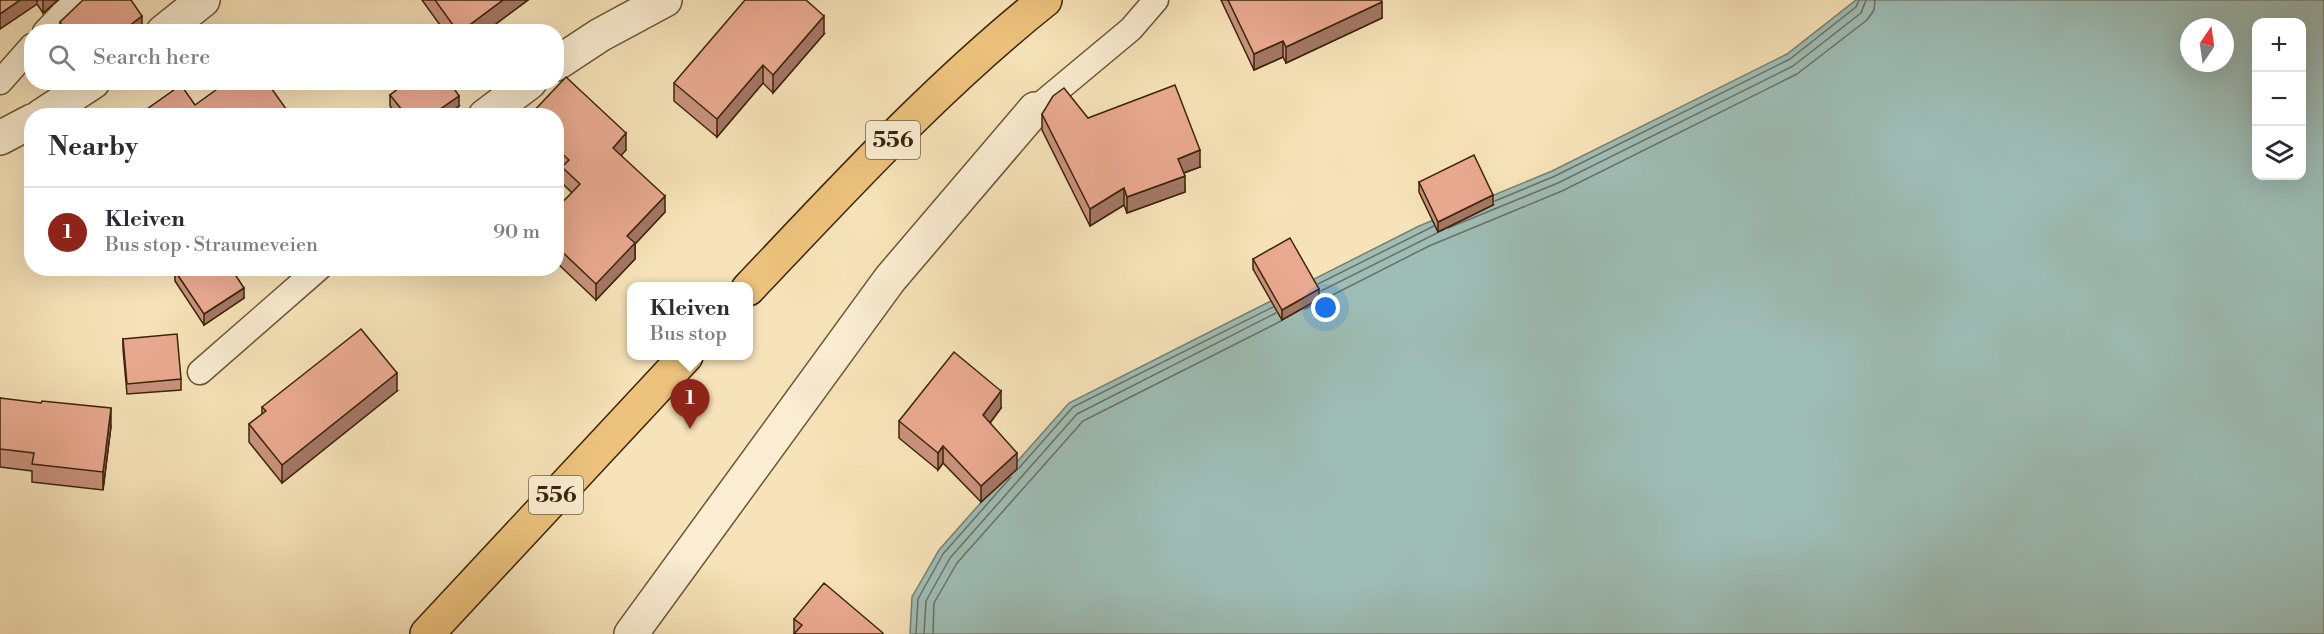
<!DOCTYPE html>
<meta charset="utf-8">
<style>
body{margin:0;font-family:"Libre Bodoni",serif;background:#f7f7f7;color:#2b2b33}
.controls{position:absolute;right:18px;top:18px;display:grid;overflow:hidden;border-radius:12px;box-shadow:0 6px 24px #0002}
.controls button{width:54px;height:54px;display:grid;place-items:center;padding:0;border:0;border-bottom:2px solid #e1e1e2;background:#fff;color:#2b2b33;font:30px sans-serif}
.compass{position:absolute;left:2180px;top:18px;width:54px;height:54px;border-radius:50%;background:#fff;box-shadow:0 6px 24px #0002;rotate:13deg}
.you{position:absolute;left:1326px;top:308px;width:21px;height:21px;margin:-15px;border:4px solid #fff;border-radius:50%;background:#1a73e8;box-shadow:0 0 0 9px #1a73e833}
.badge{display:grid;place-items:center;width:39px;height:39px;border-radius:50%;background:#8f2418;color:#fff;font-size:20px;font-weight:700}
.pin{position:absolute;translate:-50% -50px;filter:drop-shadow(0 2px 3px #0008)}
.pin::after{content:'';position:absolute;top:32px;width:21px;height:18px;background:inherit;clip-path:polygon(0 0,100% 0,50% 100%)}
.popup{position:absolute;left:627px;top:282px;width:126px;height:78px;box-sizing:border-box;display:grid;place-content:center;border-radius:12px;background:#fff;filter:drop-shadow(0 2px 4px #0005);font-size:20px;white-space:nowrap;color:#7c7c81}
.popup b{font-size:22px;color:#2b2b33}
.popup::after{content:'';position:absolute;left:50%;top:100%;margin-left:-12px;border:12px solid transparent;border-top-color:#fff}
.list{margin:0;padding:0;list-style:none}
h2{display:flex;justify-content:space-between;align-items:center;height:78px;margin:0;padding:0 24px;font-size:26px}
h2 small{font-size:20px;font-weight:400;color:#7c7c81}
.list li{display:grid;grid-template-columns:39px 1fr auto;gap:18px;align-items:center;box-sizing:border-box;height:90px;padding:0 24px;border-top:2px solid #e1e1e2}
.list b{display:block;font-size:22px;white-space:nowrap}
.list p{margin:0;font-size:20px;white-space:nowrap;color:#7c7c81}
.list em{font-size:20px;font-style:normal;color:#7c7c81}
.icon{flex:none;width:33px;height:33px;fill:none;stroke:currentColor;stroke-width:2;stroke-linecap:round;stroke-linejoin:round}
.map{position:relative;flex:none;width:2324px;height:634px;overflow:hidden}
.search{position:absolute;background:#fff;box-shadow:0 6px 24px #0002;left:24px;top:24px;width:540px;height:66px;display:flex;align-items:center;gap:15px;box-sizing:border-box;padding:0 21px;border-radius:24px;color:#7c7c81;font-size:22px}
.panel{position:absolute;background:#fff;box-shadow:0 6px 24px #0002;left:24px;top:108px;width:540px;height:168px;border-radius:24px}
.map>svg:first-child{display:block}
.water{fill:#9ebdb6;stroke:#768071;stroke-width:1.5;fill-rule:evenodd}
.lines{fill:none;stroke-linecap:round;stroke-linejoin:round}
.shore{stroke:#6c7060;stroke-width:1.5}
.service-casing{stroke:#6a5435;stroke-width:27}
.minor-casing{stroke:#6a5435;stroke-width:36}
.primary-casing{stroke:#3b2409;stroke-width:36}
.service{stroke:#faedd2;stroke-width:24}
.minor{stroke:#faedd2;stroke-width:33}
.primary{stroke:#ecc27c;stroke-width:33}
.wall{fill:#c9927d;stroke:#3b2409;stroke-width:1.5}
.shaded-wall{fill:#a47766;stroke:#3b2409;stroke-width:1.5}
.building{fill:#eaaa91;stroke:#3b2409;stroke-width:1.5}
.labels{text-anchor:middle;dominant-baseline:central;stroke-width:5;stroke-linejoin:round;paint-order:stroke}
.shield{fill:#faedd2;stroke:#746045;stroke-width:1.5}
.shield-label{font-size:22px;font-weight:bold;fill:#3b2409}
</style>
<div class="map">
<svg width="2324" height="634" viewBox="0 0 2324 634">
<rect width="100%" height="100%" fill="#f7e3b9"/>
<filter id="stains"><feTurbulence type="fractalNoise" baseFrequency=".00333" numOctaves="4"/><feColorMatrix values="0 0 0 0 .2 0 0 0 0 .09 0 0 0 0 .02 0 0 0 .5 -.17"/></filter>
<radialGradient id="worn" r=".72"><stop offset=".6" stop-color="#630" stop-opacity="0"/><stop offset="1" stop-color="#630" stop-opacity=".3"/></radialGradient>
<!-- water -->
<path class="water" d="M1856,0h468v634h-1414l2,-37 27,-47 130,-147 350,-177 133,-55 235,-117zM2256,22h46v154h-46zM2189,27h36v36h-36z"/>
<g class="lines">
<!-- shore -->
<path class="shore" d="M1495,201l60,-25 235,-117 66,-52 3,-7
M1448,228l110,-45 235,-117 68,-53 5,-13
M1318,284l116,-58
M1321,291l116,-58
M1305,309l124,-63 133,-55 235,-117 70,-54 7,-10 1,-10
M1019,468l54,-61 200,-100
M916,634l2,-35 25,-45 68,-77
M924,634l2,-33 24,-43 127,-144 199,-101
M933,634l1,-31 23,-40 126,-142 198,-100"/>
<!-- service casing -->
<g class="service-casing">
<path id="service" d="M45,32l19,-20 16,-12
M0,82l32,-36
M1035,109l96,-80 25,-29
M200,372l119,-104"/>
</g>
<!-- minor casing -->
<g class="minor-casing">
<path id="minor" d="M163,32l40,-32
M556,64l44,-29 65,-35
M41,116l52,-34
M485,116l45,-34
M0,138l32,-17
M631,634l259,-355 145,-170"/>
</g>
<!-- primary casing -->
<g class="primary-casing">
<path id="primary" d="M748,289c95,-100 189,-203 297,-289
M427,634l259,-278"/>
</g>
<!-- service -->
<use href="#service" class="service"/>
<!-- minor -->
<use href="#minor" class="minor"/>
<!-- primary -->
<use href="#primary" class="primary"/>
</g>
<!-- wall -->
<path class="wall" d="M0,0h58l-15,13 -6,-9z
M422,0h106l-43,32h-40z
M1221,0h160l1,18 -96,45 -3,-6 -29,13z
M60,22l82,9 -82,1z
M824,34l-51,59 -10,-10 -46,54 -43,-36v-18z
M390,95l69,11 -14,10h-47l-8,-10z
M1042,114l46,4 112,49 -16,6 1,19 -58,21 -3,-8 -34,21 -48,-96z
M556,116l70,34 -5,5 44,57 -30,32v15l-39,41 -40,-38v-53l16,-16 -10,-10v-13l-6,-6z
M1419,182l74,23 -55,27 -19,-40z
M1253,259l66,40 -37,21 -29,-51z
M175,271l69,27 -40,27 -29,-44z
M123,339l58,40v11l-54,4 -4,-45z
M397,391l-115,92 -33,-41v-18l13,-10v-7z
M0,398l111,28 -8,64 -71,-8v-11l-32,-4z
M1001,408l-11,15 27,46 -36,33 -38,-39 -5,7 -39,-32v-17z
M794,619l89,15h-89z"/>
<!-- shaded-wall -->
<path class="shaded-wall" d="M20,0h17v4l-37,25v-15z
M43,0h15l-15,13z
M503,0h25l-43,32h-25z
M1382,2v16l-96,45v-16z
M142,16v16h-21z
M824,16v18l-51,59v-18z
M1283,41v16l-29,13v-16z
M763,65v18l-46,54v-18z
M459,96v10l-14,10h-15z
M626,133v17l-13,14v-16z
M1200,150v17l-22,8v-16z
M1185,176v16l-58,21v-16z
M1124,188v17l-34,21v-17z
M1493,195v10l-55,27v-10z
M665,196v16l-30,32v15l-39,41v-16l31,-48z
M244,288v10l-40,27v-11z
M1319,289v10l-37,21v-10z
M397,373v18l-115,92v-18z
M1001,391v17l-18,24v-17z
M111,408v18l-8,64v-18z
M943,446v17l-5,7v-17z
M1017,453v16l-36,33v-16z"/>
<!-- building -->
<path class="building" d="M0,0h20l-20,14z
M83,0h48l11,16 -21,16h-55l-6,-10z
M435,0h68l-43,32h-2z
M745,0h61l18,16 -51,59 -10,-10 -46,54 -43,-36z
M1228,0h153l1,2 -96,45 -3,-6 -29,13z
M566,77l60,56 -13,15 52,48 -38,40 8,7 -39,41 -40,-38v-37l24,-25 -18,-17 7,-7 -13,-12v-32h-27z
M227,82h40l24,34h-151v-2l41,-29 14,20z
M407,82h43l9,14 -29,20h-23l-17,-21z
M1175,85l25,65 -22,9 7,17 -58,21 -3,-9 -34,21 -48,-95 11,-18 11,-8 24,30z
M1474,155l19,40 -55,27 -19,-40z
M1290,238l29,51 -37,21 -29,-51z
M178,268h53l13,20 -40,26 -29,-43z
M361,329l36,44 -115,92 -33,-41 17,-13 -4,-4z
M177,334l4,45 -54,5 -4,-45z
M954,352l47,39 -18,24 34,38 -36,33 -38,-40 -5,7 -39,-32z
M0,398l41,5 1,-2 69,7 -8,64 -71,-8 2,-11 -34,-4z
M824,583l59,50v1h-89l8,-9 -8,-6z"/>
<g class="labels">
<!-- shield labels -->
<g class="shield">
<rect x="866" y="121" width="54" height="38" rx="4.5"/>
<rect x="529" y="476" width="54" height="38" rx="4.5"/>
</g>
<g class="shield-label">
<text x="893" y="140">556</text>
<text x="556" y="495">556</text>
</g>
</g>
<rect width="100%" height="100%" filter="url(#stains)"/>
<rect width="100%" height="100%" fill="url(#worn)"/>
</svg>
<div class="controls">
<button>+</button>
<button>−</button>
<button><svg class="icon" aria-label="layers" viewBox="0 0 24 24"><path d="M12 4l9 5-9 5-9-5zM3 14l9 5 9-5"/></svg></button>
</div>
<svg class="compass" viewBox="-18 -18 36 36"><path d="M0-13l5 13h-10z" fill="#e53935"/><path d="M0 13l5-13h-10z" fill="#7c7c81"/></svg>
<div class="you"></div>
<div class="pin badge" style="left:690px;top:429px">1</div>
<div class="popup"><b>Kleiven</b>Bus stop</div>
<div class="search"><svg class="icon" aria-label="search" viewBox="0 0 24 24"><circle cx="10" cy="10" r="6"/><path d="M15 15l6 6"/></svg>Search here</div>
<section class="panel">
<h2>Nearby<small></small></h2>
<ul class="list">
<li><span class="badge">1</span><div><b>Kleiven</b><p>Bus stop · Straumeveien</p></div><em>90 m</em></li>
</ul>
</section>
</div>
